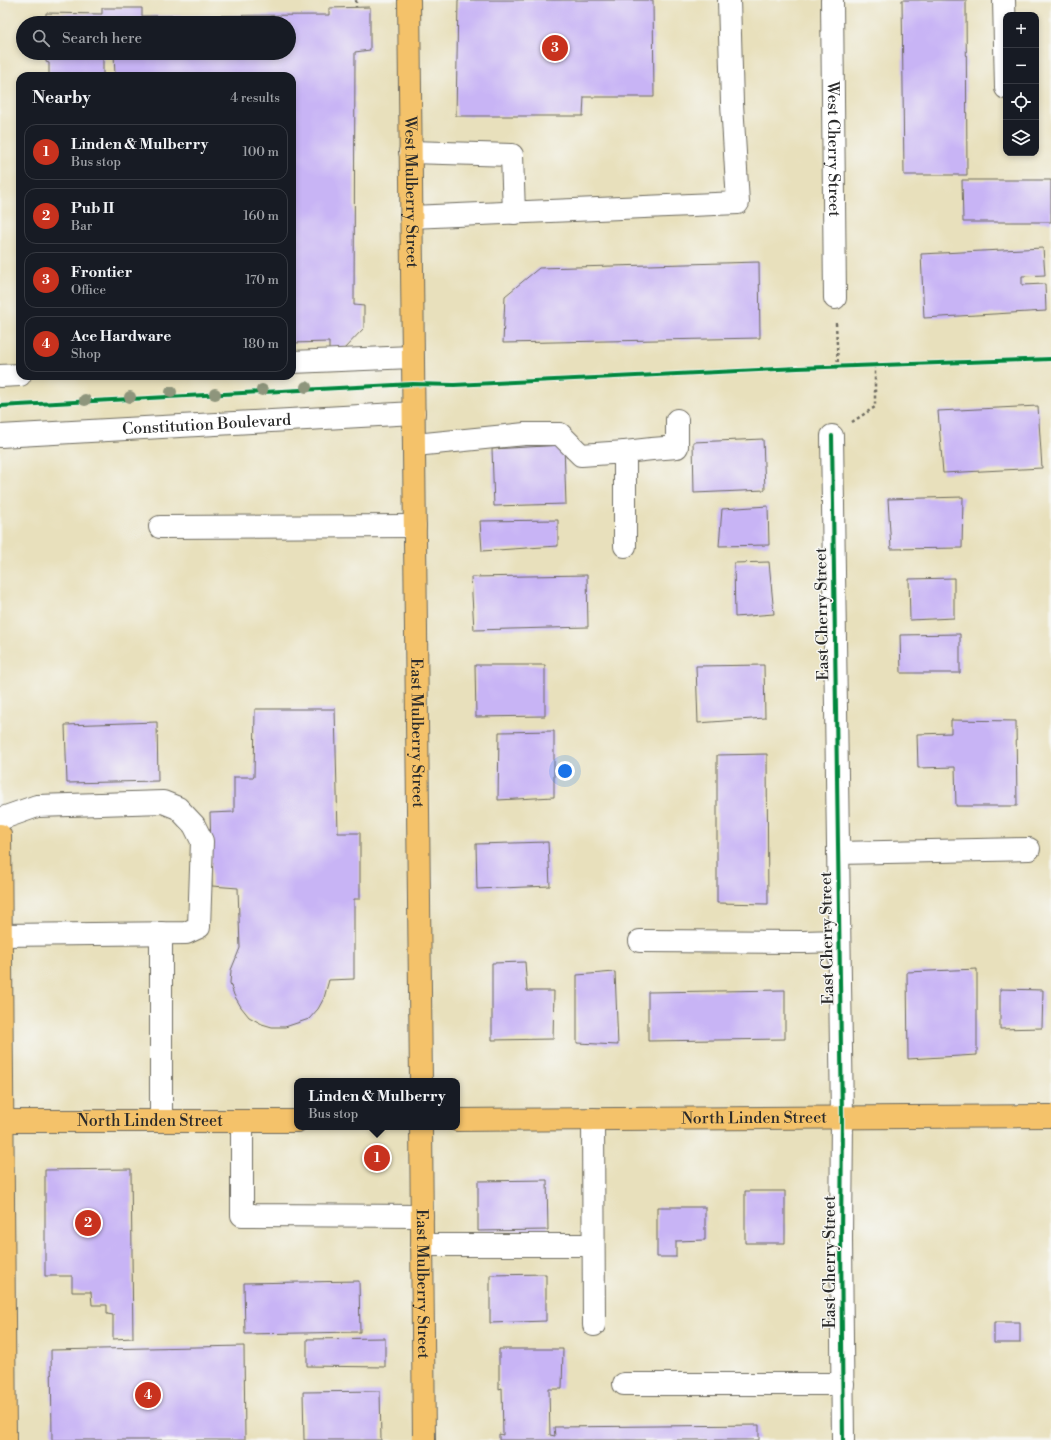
<!DOCTYPE html>
<meta charset="utf-8">
<style>
body{margin:0;font-family:"Libre Bodoni",serif;background:#242831;color:#f1f3f6}
.controls{position:absolute;right:12px;top:12px;display:grid;overflow:hidden;border-radius:8px;box-shadow:0 2px 6px #0003}
.controls button{width:36px;height:36px;display:grid;place-items:center;padding:0;border:0;border-bottom:1px solid #363941;background:#171b24;color:#f1f3f6;font:20px sans-serif}
.you{position:absolute;left:565px;top:771px;width:14px;height:14px;margin:-10px;border:3px solid #fff;border-radius:50%;background:#1a73e8;box-shadow:0 0 0 6px #1a73e833}
.badge{display:grid;place-items:center;width:26px;height:26px;border-radius:50%;background:#c8321e;color:#fff;font-size:13px;font-weight:700}
.pin{position:absolute;translate:-50% -50%;border:2px solid #fff;box-shadow:0 1px 4px #0006}
.popup{position:absolute;left:294px;top:1078px;width:166px;height:52px;box-sizing:border-box;display:grid;place-content:center;border-radius:8px;background:#171b24;filter:drop-shadow(0 1px 3px #0005);font-size:13px;white-space:nowrap;color:#9ea1a6}
.popup b{font-size:15px;color:#f1f3f6}
.popup::after{content:'';position:absolute;left:50%;top:100%;margin-left:-8px;border:8px solid transparent;border-top-color:#171b24}
.list{margin:0;padding:0;list-style:none}
h2{display:flex;justify-content:space-between;align-items:center;height:52px;margin:0;padding:0 16px;font-size:17px}
h2 small{font-size:13px;font-weight:400;color:#9ea1a6}
.list li{display:grid;grid-template-columns:26px 1fr auto;gap:12px;align-items:center;box-sizing:border-box;height:56px;margin:0 8px 8px;padding:0 8px;border:1px solid #363941;border-radius:12px}
.list b{display:block;font-size:15px;white-space:nowrap}
.list p{margin:0;font-size:13px;white-space:nowrap;color:#9ea1a6}
.list em{font-size:13px;font-style:normal;color:#9ea1a6}
.icon{flex:none;width:22px;height:22px;fill:none;stroke:currentColor;stroke-width:2;stroke-linecap:round;stroke-linejoin:round}
.map{position:relative;flex:none;width:1051px;height:1440px;overflow:hidden}
.search{position:absolute;background:#171b24;box-shadow:0 2px 6px #0003;left:16px;top:16px;width:280px;height:44px;display:flex;align-items:center;gap:10px;box-sizing:border-box;padding:0 14px;border-radius:22px;color:#9ea1a6;font-size:15px}
.panel{position:absolute;background:#171b24;box-shadow:0 2px 6px #0003;left:16px;top:72px;width:280px;height:308px;border-radius:12px}
.map>svg:first-child{display:block}
.building{fill:#c8b4f5}
.lines{fill:none;stroke-linecap:round;stroke-linejoin:round}
.minor-casing{stroke:#6d6a5e;stroke-width:24}
.major-casing{stroke:#6d6a5e;stroke-width:24}
.path{stroke:#6d6a5e;stroke-width:2.5;stroke-dasharray:3 3;stroke-linecap:butt}
.minor{stroke:#fff;stroke-width:22}
.major{stroke:#f4c26a;stroke-width:22}
.cycleway-casing{stroke:#f6f6f2;stroke-width:6}
.cycleway{stroke:#00873e;stroke-width:4}
.tree{fill:#8e957c}
.labels{text-anchor:middle;dominant-baseline:central;stroke-width:3;stroke-linejoin:round;paint-order:stroke}
.street-label{font-size:16px;fill:#2b2b2b;stroke:#f6f6f2}
</style>
<div class="map">
<svg width="1051" height="1440" viewBox="0 0 1051 1440">
<rect width="100%" height="100%" fill="#f6f6f2"/>
<filter id="ink" filterUnits="userSpaceOnUse"><feTurbulence type="fractalNoise" baseFrequency=".025" numOctaves="2"/><feDisplacementMap in="SourceGraphic" scale="8" xChannelSelector="R" yChannelSelector="G"/><feConvolveMatrix kernelMatrix="1 2 1 2 8 2 1 2 1" color-interpolation-filters="sRGB"/></filter>
<filter id="wash" filterUnits="userSpaceOnUse"><feTurbulence type="fractalNoise" baseFrequency=".012" numOctaves="4" result="noise"/><feDisplacementMap in="SourceGraphic" scale="16" xChannelSelector="R" yChannelSelector="G"/><feGaussianBlur stdDeviation="0.9" result="paint"/><feColorMatrix in="noise" values="0 0 0 0 0 0 0 0 0 0 0 0 0 0 0 0 0 1.4 0 .05"/><feComposite in="paint" operator="in"/></filter>
<g filter="url(#wash)">
<rect width="100%" height="100%" fill="#e8e0bc"/>
<g id="blocks">
<!-- building -->
<path class="building" d="M458,0h195l1,97h-70l-1,19h-127z
M902,0h64l1,175h-63z
M370,7v43l-15,2 -1,253 10,1v22l-22,23h-13v-9l-37,1v-267h-177l-1,-23h175v-30h-243v-10l56,1v-6h40v8l187,-1v-7z
M46,53h57v23h-54v-13l-3,-1z
M962,180h89v42h-88z
M1043,248l2,27 -23,1v9l23,-1 1,27 -122,7 -3,-64z
M759,262l1,76 -257,5 2,-47 34,-28z
M1038,406l4,62 -99,5 -5,-62z
M763,439l2,51 -71,3 -1,-51z
M564,445l2,59 -72,2 -2,-57z
M963,497l-1,51 -71,1 -3,-50z
M768,506l1,39 -50,1 3,-37z
M558,520v26l-76,5 -2,-30z
M769,562l5,52 -39,3 -1,-54z
M587,575l1,52 -114,3 -3,-53z
M954,578v40l-44,2 -1,-41z
M960,634v39h-59l-1,-38z
M475,665h70v51l-69,1z
M764,665l1,53 -67,5 -2,-57z
M255,709h80l3,124h22v66h-6v80l-25,1 -5,18 -6,11 -9,10 -24,8h-13l-10,-3 -13,-7 -8,-10 -7,-12 -4,-12 1,-13 9,-22 -2,-60 -26,-2 -2,-73 24,-1v-35h20z
M951,720l65,1 1,85h-61l-1,-39 -37,1 -1,-34 34,-1z
M157,722l1,59 -91,2 -2,-58z
M554,731v66l-56,3 1,-68z
M767,754l1,150 -51,-1v-148z
M548,842l2,44 -73,3 -1,-45z
M525,962l2,29h27l-1,48 -61,1v-77z
M977,969v86l-69,4 -1,-87z
M615,972l3,73 -41,-2v-68z
M1000,989l43,1 -1,38 -42,1z
M785,990v49l-137,2v-49z
M131,1169l2,169 -20,1v-24l-6,-1v-9h-15l-1,-13h-19v-16h-27v-106z
M547,1180l1,50 -70,1v-50z
M745,1191h40v52h-40z
M657,1207h48v33l-29,1v16h-19z
M546,1274v47l-56,2v-48z
M359,1281l1,51 -115,2 -1,-51z
M994,1322h26v21h-26z
M385,1338v29l-78,-1v-27z
M244,1346l1,94h-193l-1,-90z
M499,1349h64l-1,40h-13l1,46 5,1 -1,-9 205,-2v15h-260v-6l4,1 -1,-47 -3,1z
M380,1391l1,49h-77l-1,-48z"/>
</g>
</g>
<g filter="url(#ink)">
<use href="#blocks" fill-opacity="0" stroke="#6d6a5e" stroke-width="1"/>
<g class="lines">
<!-- minor casing -->
<g class="minor-casing">
<g id="minor">
<path id="s1" d="M832,0l3,298"/>
<path d="M1004,0l2,88"/>
<path d="M410,152l102,3 2,58"/>
<path d="M411,217l327,-14 -6,-100 -3,-103"/>
<path d="M292,362l120,-5"/>
<path d="M0,376l20,-1"/>
<path id="s2" d="M0,436l414,-23"/>
<path d="M832,436l10,681 -1,122 2,201"/>
<path d="M415,445l110,-11h35l21,21 44,-3v94"/>
<path d="M625,452l27,-3 25,-2v-27"/>
<path d="M160,527l255,-1"/>
<path d="M0,819l37,-13 126,-4 15,6 16,17 8,16 -3,86 -13,6 -185,2"/>
<path d="M838,853l191,-4"/>
<path d="M640,941l163,1 36,-1"/>
<path d="M593,1119l1,206"/>
<path d="M161,1121v-188"/>
<path d="M242,1121v94l180,1"/>
<path d="M422,1245h171"/>
<path d="M624,1384h219"/>
</g>
</g>
<!-- major casing -->
<g class="major-casing">
<g id="major">
<path id="s3" d="M409,0l12,1081"/>
<path d="M0,835l5,605"/>
<path id="s4" d="M457,1120l594,-4"/>
<path id="s5" d="M0,1121h297"/>
<path id="s6" d="M421,1127l3,313"/>
</g>
</g>
<!-- path -->
<path class="path" d="M356,0v7
M836,323l2,44
M852,422l23,-15v-42"/>
<!-- minor -->
<use href="#minor" class="minor"/>
<!-- major -->
<use href="#major" class="major"/>
<!-- cycleway casing -->
<g class="cycleway-casing">
<path id="cycleway" d="M0,406l413,-22 41,1 344,-17 253,-9
M832,436l10,681 -1,122 2,201"/>
</g>
<!-- cycleway -->
<use href="#cycleway" class="cycleway"/>
</g>
<!-- trees -->
<g class="tree">
<circle cx="306" cy="387" r="6"/>
<circle cx="262" cy="390" r="6"/>
<circle cx="171" cy="392" r="6"/>
<circle cx="215" cy="394" r="6"/>
<circle cx="130" cy="397" r="6"/>
<circle cx="85" cy="400" r="6"/>
</g>
</g>
<g class="labels">
<!-- street labels -->
<g class="street-label">
<text stroke="none"><textPath href="#s1" startOffset="149">West Cherry Street</textPath></text>
<text stroke="none"><textPath href="#s3" startOffset="192">West Mulberry Street</textPath></text>
<text stroke="none"><textPath href="#s2" startOffset="207">Constitution Boulevard</textPath></text>
<text transform="translate(822 614) rotate(-91)">East Cherry Street</text>
<text stroke="none"><textPath href="#s3" startOffset="733">East Mulberry Street</textPath></text>
<text transform="translate(827 938) rotate(-91)">East Cherry Street</text>
<text stroke="none"><textPath href="#s4" startOffset="297">North Linden Street</textPath></text>
<text stroke="none"><textPath href="#s5" startOffset="150">North Linden Street</textPath></text>
<text transform="translate(830 1262) rotate(-90)">East Cherry Street</text>
<text stroke="none"><textPath href="#s6" startOffset="157">East Mulberry Street</textPath></text>
</g>
</g>
</svg>
<div class="controls">
<button>+</button>
<button>−</button>
<button><svg class="icon" aria-label="locate" viewBox="0 0 24 24"><circle cx="12" cy="12" r="6"/><path d="M12 2v4M12 18v4M2 12h4M18 12h4"/></svg></button>
<button><svg class="icon" aria-label="layers" viewBox="0 0 24 24"><path d="M12 4l9 5-9 5-9-5zM3 14l9 5 9-5"/></svg></button>
</div>
<div class="you"></div>
<div class="pin badge" style="left:377px;top:1158px">1</div>
<div class="popup"><b>Linden &amp; Mulberry</b>Bus stop</div>
<div class="pin badge" style="left:88px;top:1223px">2</div>
<div class="pin badge" style="left:555px;top:48px">3</div>
<div class="pin badge" style="left:148px;top:1395px">4</div>
<div class="search"><svg class="icon" aria-label="search" viewBox="0 0 24 24"><circle cx="10" cy="10" r="6"/><path d="M15 15l6 6"/></svg>Search here</div>
<section class="panel">
<h2>Nearby<small>4 results</small></h2>
<ul class="list">
<li><span class="badge">1</span><div><b>Linden &amp; Mulberry</b><p>Bus stop</p></div><em>100 m</em></li>
<li><span class="badge">2</span><div><b>Pub II</b><p>Bar</p></div><em>160 m</em></li>
<li><span class="badge">3</span><div><b>Frontier</b><p>Office</p></div><em>170 m</em></li>
<li><span class="badge">4</span><div><b>Ace Hardware</b><p>Shop</p></div><em>180 m</em></li>
</ul>
</section>
</div>
